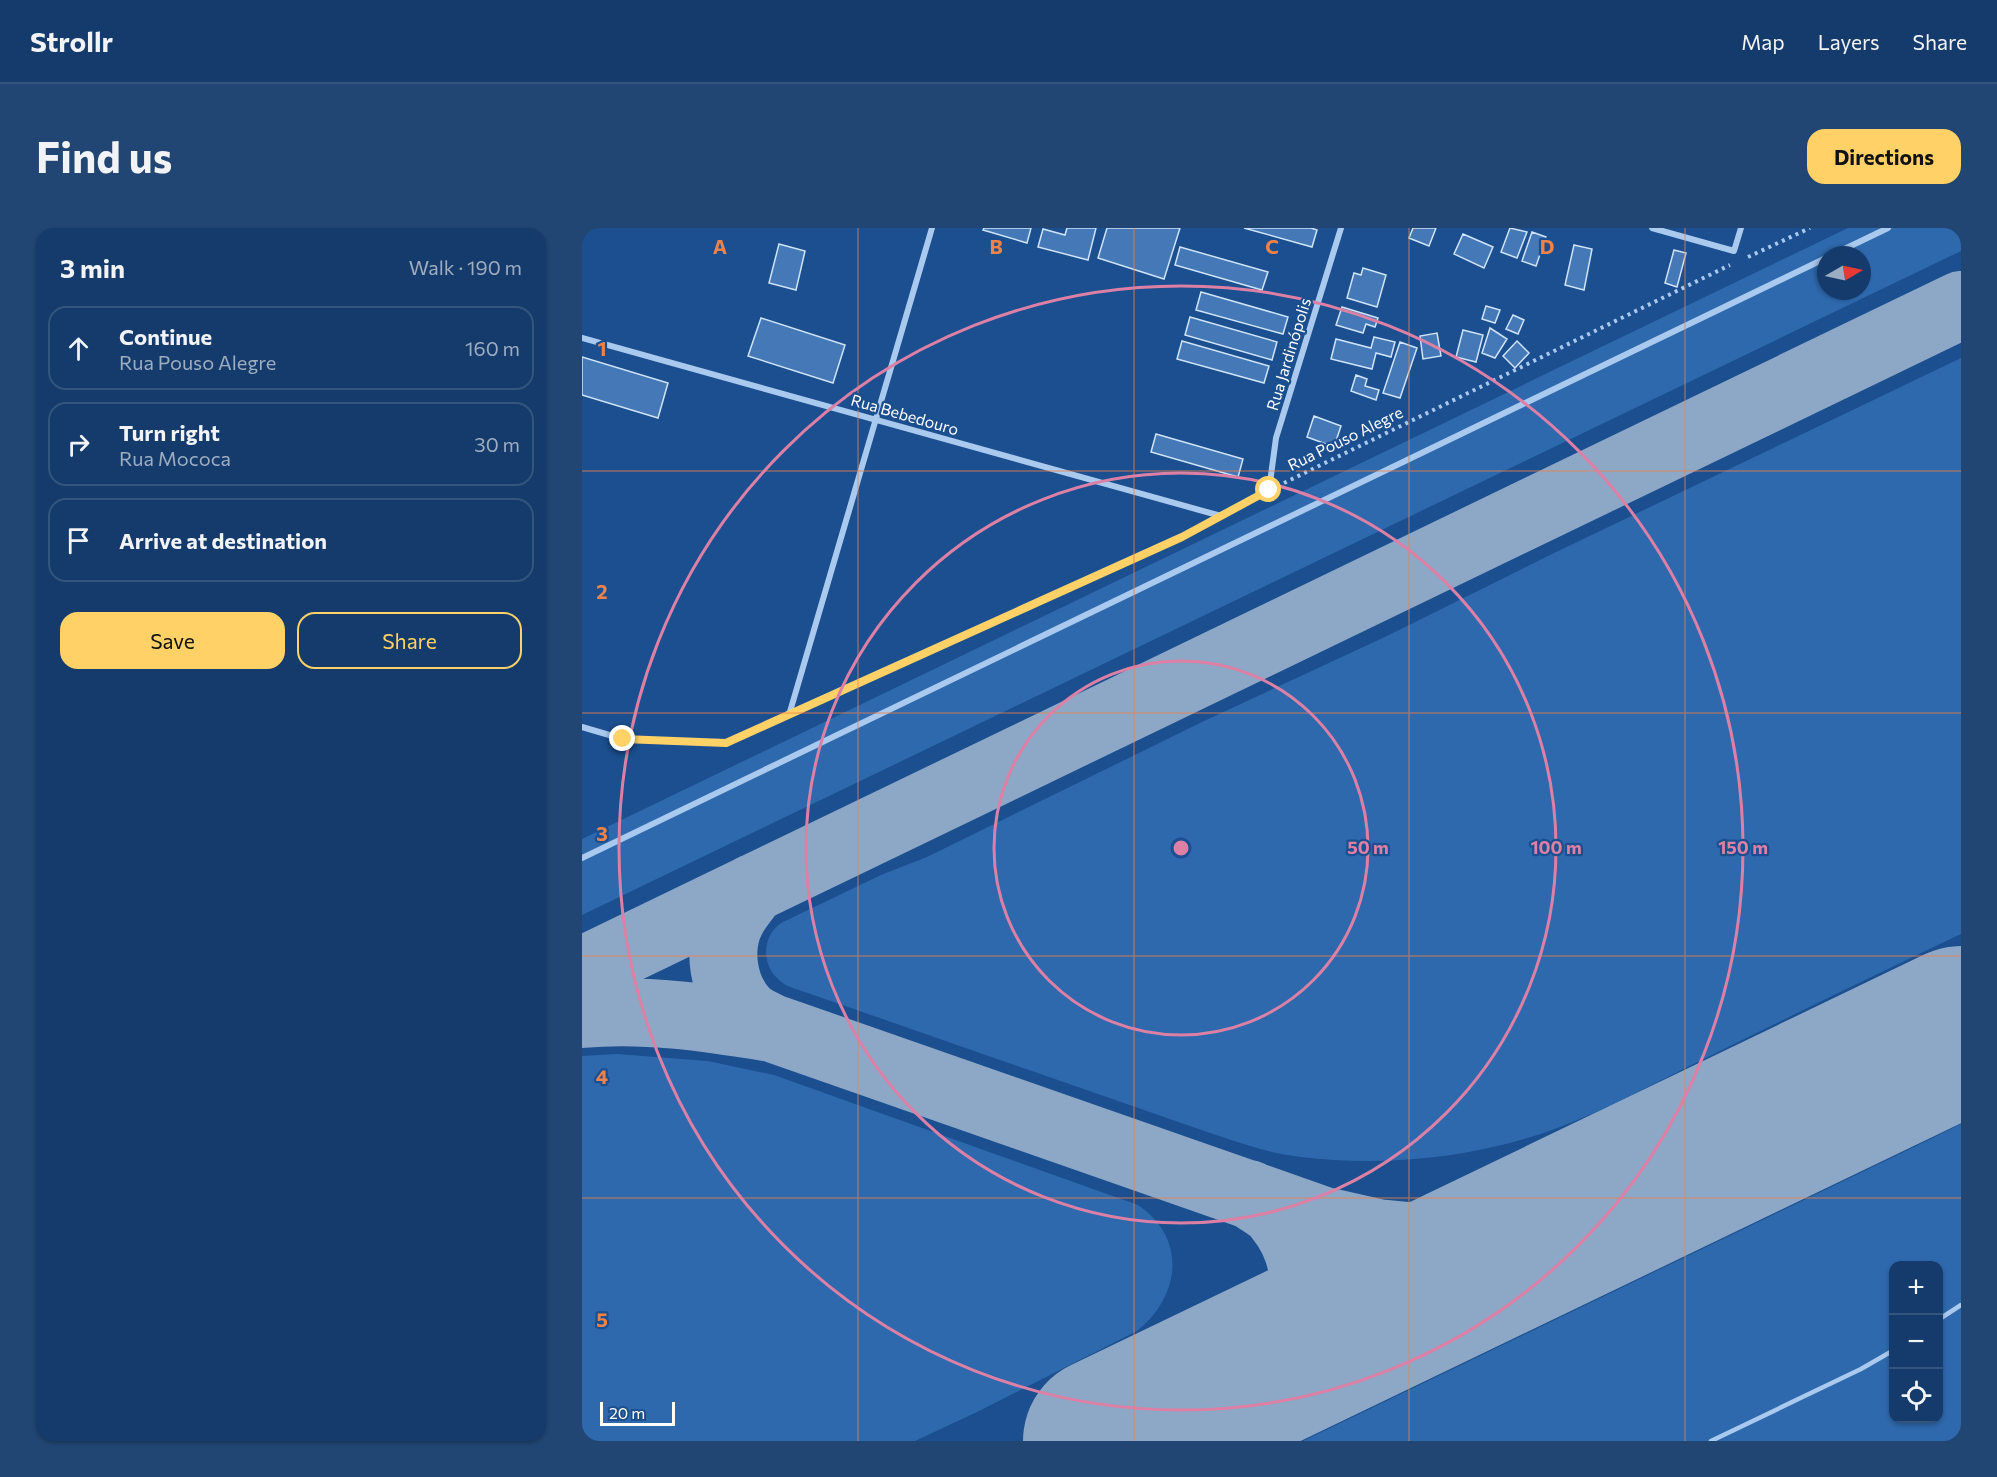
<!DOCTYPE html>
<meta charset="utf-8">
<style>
body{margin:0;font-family:Commissioner,sans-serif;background:#214673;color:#f1f3f6}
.controls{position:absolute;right:18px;bottom:18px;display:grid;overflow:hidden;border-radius:12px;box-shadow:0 2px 4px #0004}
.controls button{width:54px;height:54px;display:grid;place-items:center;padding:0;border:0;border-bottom:2px solid #33557e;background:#143b6b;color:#f1f3f6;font:30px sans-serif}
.compass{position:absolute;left:1235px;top:18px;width:54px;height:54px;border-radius:50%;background:#143b6b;box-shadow:0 2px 4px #0004;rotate:81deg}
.scale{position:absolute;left:18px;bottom:15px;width:75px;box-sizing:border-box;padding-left:6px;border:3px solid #fff;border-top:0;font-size:16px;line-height:21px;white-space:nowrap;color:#fff;-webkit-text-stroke:4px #1b4f8f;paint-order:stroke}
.stop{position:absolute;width:18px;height:18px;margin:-14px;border:4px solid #ffd166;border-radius:50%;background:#fff}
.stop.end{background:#ffd166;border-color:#fff;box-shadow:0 2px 6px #0008}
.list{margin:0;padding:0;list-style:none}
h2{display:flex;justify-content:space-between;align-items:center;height:78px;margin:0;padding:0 24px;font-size:26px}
h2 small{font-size:20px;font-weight:400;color:#9dadc1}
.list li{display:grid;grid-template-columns:39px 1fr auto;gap:18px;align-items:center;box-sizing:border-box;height:84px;margin:0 12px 12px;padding:0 12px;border:2px solid #33557e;border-radius:18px}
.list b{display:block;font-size:22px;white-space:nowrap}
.list p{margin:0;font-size:20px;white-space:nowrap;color:#9dadc1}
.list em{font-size:20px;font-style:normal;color:#9dadc1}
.actions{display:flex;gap:12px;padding:18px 24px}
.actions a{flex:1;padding:14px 0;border:2px solid #ffd166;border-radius:18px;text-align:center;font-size:21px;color:#ffd166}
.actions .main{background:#ffd166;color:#111}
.icon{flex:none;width:33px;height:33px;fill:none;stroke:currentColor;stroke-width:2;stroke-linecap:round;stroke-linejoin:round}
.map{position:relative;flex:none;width:1379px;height:1213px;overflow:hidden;border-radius:18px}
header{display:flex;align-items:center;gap:36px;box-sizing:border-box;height:84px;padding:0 30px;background:#143b6b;border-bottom:2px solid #33557e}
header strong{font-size:28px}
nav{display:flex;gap:33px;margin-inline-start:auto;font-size:21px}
.intro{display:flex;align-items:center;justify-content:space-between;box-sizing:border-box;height:144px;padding:0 36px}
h1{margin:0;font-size:42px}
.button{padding:15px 27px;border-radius:18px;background:#ffd166;color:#111;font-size:21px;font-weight:700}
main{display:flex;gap:36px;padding:0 36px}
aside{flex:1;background:#143b6b;border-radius:18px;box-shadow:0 2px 4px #0004}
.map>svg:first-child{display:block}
.green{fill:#2e69ad;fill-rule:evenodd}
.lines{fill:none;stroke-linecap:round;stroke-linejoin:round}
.taxiway{stroke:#8da7c7;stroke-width:68}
.runway{stroke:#8da7c7;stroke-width:168}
.building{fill:#4478b7;stroke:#cfe3fa;stroke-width:1.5}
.path{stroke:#a9c9ee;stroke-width:4;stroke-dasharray:3 4.5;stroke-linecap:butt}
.service{stroke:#a9c9ee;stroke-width:4.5}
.minor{stroke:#a9c9ee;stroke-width:6}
.route{stroke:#ffd166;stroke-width:8}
.grid{fill:none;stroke:#ee8249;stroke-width:1.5;stroke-opacity:0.55}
.ring{fill:none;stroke:#dd80a5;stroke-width:3}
.labels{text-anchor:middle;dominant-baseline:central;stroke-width:4.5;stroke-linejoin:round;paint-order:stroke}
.street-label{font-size:16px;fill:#fff;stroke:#1b4f8f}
.grid-label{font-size:20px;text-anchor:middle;font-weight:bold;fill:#ee8249;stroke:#1b4f8f;stroke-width:4.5;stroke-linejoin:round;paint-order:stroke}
.centre{fill:#dd80a5;stroke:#1b4f8f;stroke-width:3}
.ring-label{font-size:18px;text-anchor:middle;font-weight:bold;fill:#dd80a5;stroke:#1b4f8f;stroke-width:4.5;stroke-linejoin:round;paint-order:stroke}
</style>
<header>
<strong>Strollr</strong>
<nav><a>Map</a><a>Layers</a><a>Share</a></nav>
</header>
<div class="intro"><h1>Find us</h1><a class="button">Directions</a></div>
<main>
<aside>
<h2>3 min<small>Walk · 190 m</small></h2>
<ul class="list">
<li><svg class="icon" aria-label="ahead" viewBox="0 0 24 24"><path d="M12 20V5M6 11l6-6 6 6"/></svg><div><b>Continue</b><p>Rua Pouso Alegre</p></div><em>160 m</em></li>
<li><svg class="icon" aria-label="right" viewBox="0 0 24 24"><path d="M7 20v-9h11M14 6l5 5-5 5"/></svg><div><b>Turn right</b><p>Rua Mococa</p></div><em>30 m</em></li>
<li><svg class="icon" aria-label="arrive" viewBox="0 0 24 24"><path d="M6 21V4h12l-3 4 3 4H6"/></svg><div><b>Arrive at destination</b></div></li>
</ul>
<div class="actions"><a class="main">Save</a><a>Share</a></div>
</aside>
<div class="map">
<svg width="1379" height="1213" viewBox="0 0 1379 1213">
<rect width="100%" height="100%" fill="#1b4f8f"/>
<!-- green -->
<path class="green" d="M1266,0h113v23l-1379,664v-76zM1244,27h36v36h-36z
M1379,130v576c-82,39 -164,79 -245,119 -54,26 -109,57 -164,77 -79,28 -168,37 -251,27 -30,-3 -60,-14 -88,-23l-411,-143c-10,-3 -19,-6 -26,-14 -15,-16 -13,-44 7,-55l98,-47 46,-18 277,-136 183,-85 165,-82z
M35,826l91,7 66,14 364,130c49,33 43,91 -1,126l-160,81 -62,29h-333v-385z
M1379,896v317h-658l609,-293zM1312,1038h44v152h-44z"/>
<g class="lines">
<!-- taxiway -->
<path class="taxiway" d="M171,660c-7,10 -16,20 -21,30 -16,30 -9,73 15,96 7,6 17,10 25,14
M0,743l1379,-666
M0,786c64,-6 127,4 190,14l552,193 53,12 62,6 98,-5
M667,966c9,7 22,13 29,22 29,35 36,86 9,125 -6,8 -14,16 -22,24"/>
<!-- runway -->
<path class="runway" d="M525,1213l854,-411"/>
</g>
<!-- building -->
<path class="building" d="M402,0h47l-4,15 -44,-13z
M485,0h29l-8,32 -50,-13 5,-18 22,6z
M525,0h73l-16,51 -66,-21z
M662,0h67l6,2 -5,17z
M831,0h23l-7,18 -20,-8z
M928,0l17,4 -10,26 -16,-6z
M950,4l14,5 -10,29 -14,-5z
M881,6l30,13 -9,21 -30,-14z
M197,16l26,7 -9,39 -27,-7z
M992,17l18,4 -8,41 -19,-5z
M598,19l88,25 -6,18 -87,-25z
M1092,22l12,3 -9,34 -12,-4z
M781,40l23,7 -9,32 -30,-9 7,-25 7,2z
M619,64l87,25 -5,17 -87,-24z
M904,78l14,4 -5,13 -13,-4z
M760,79l36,11 -3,9 -9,-3 -3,9 -27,-8z
M931,87l11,5 -6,14 -12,-5z
M608,89l87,25 -5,18 -87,-25z
M179,90l84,27 -12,38 -85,-27z
M908,100l17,11 -12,19 -13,-5z
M881,102l20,5 -7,27 -20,-5z
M855,105l4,23 -18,3 -3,-23z
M792,109l21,5 -4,15 -15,-4 -4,16 -41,-10 5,-20 35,9z
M600,113l87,25 -5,17 -87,-24z
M935,113l12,12 -14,15 -12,-12z
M818,114l17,6 -17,50 -17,-5z
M0,129l86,26 -10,35 -76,-23z
M774,147l11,4 -2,7 14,4 -3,10 -25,-9z
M732,188l27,10 -7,21 -27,-10z
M574,206l87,25 -5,18 -87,-25z"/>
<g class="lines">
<!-- path -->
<path class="path" d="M1166,29l62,-29
M702,255l446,-218
M248,468l352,-159 20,-11"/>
<!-- service -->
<path class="service" d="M1356,1092l23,-15
M1129,1213l150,-72 33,-19"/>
<!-- minor -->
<path class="minor" d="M1070,0l82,23 7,-23
M1250,27l56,-27
M0,110l639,178 48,-26 7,-52 65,-210
M207,487l143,-487
M0,499l41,12 103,4 90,-41
M0,630l1244,-600"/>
</g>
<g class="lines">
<!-- route -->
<path class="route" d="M41,511l103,4 456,-206 87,-47"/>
</g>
<!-- grid -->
<path class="grid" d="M276,0v1213M552,0v1213M827,0v1213M1103,0v1213M0,243h1379M0,485h1379M0,728h1379M0,970h1379"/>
<!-- distance rings -->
<g class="ring">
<circle cx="599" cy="620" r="187"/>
<circle cx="599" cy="620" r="375"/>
<circle cx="599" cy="620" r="562"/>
</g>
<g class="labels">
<!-- street labels -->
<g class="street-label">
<text transform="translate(706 126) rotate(-73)">Rua Jardinópolis</text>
<text transform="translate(323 186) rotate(16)">Rua Bebedouro</text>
<text transform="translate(763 210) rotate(-26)">Rua Pouso Alegre</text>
</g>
</g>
<g class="grid-label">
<text x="138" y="26">A</text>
<text x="414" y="26">B</text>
<text x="690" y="26">C</text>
<text x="965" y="26">D</text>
<text x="20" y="128">1</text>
<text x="20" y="371">2</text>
<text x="20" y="613">3</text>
<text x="20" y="856">4</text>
<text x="20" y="1099">5</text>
</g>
<circle cx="599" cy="620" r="9" class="centre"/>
<g class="ring-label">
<text x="786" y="626">50 m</text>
<text x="974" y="626">100 m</text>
<text x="1161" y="626">150 m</text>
</g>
</svg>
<div class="controls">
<button>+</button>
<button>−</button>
<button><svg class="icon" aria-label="locate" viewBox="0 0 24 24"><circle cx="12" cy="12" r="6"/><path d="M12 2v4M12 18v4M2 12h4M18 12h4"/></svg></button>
</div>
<svg class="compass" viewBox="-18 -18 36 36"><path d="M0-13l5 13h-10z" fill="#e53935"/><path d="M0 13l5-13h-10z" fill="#9dadc1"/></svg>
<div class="scale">20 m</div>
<div class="stop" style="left:687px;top:262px"></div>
<div class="stop end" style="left:41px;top:511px"></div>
</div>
</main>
